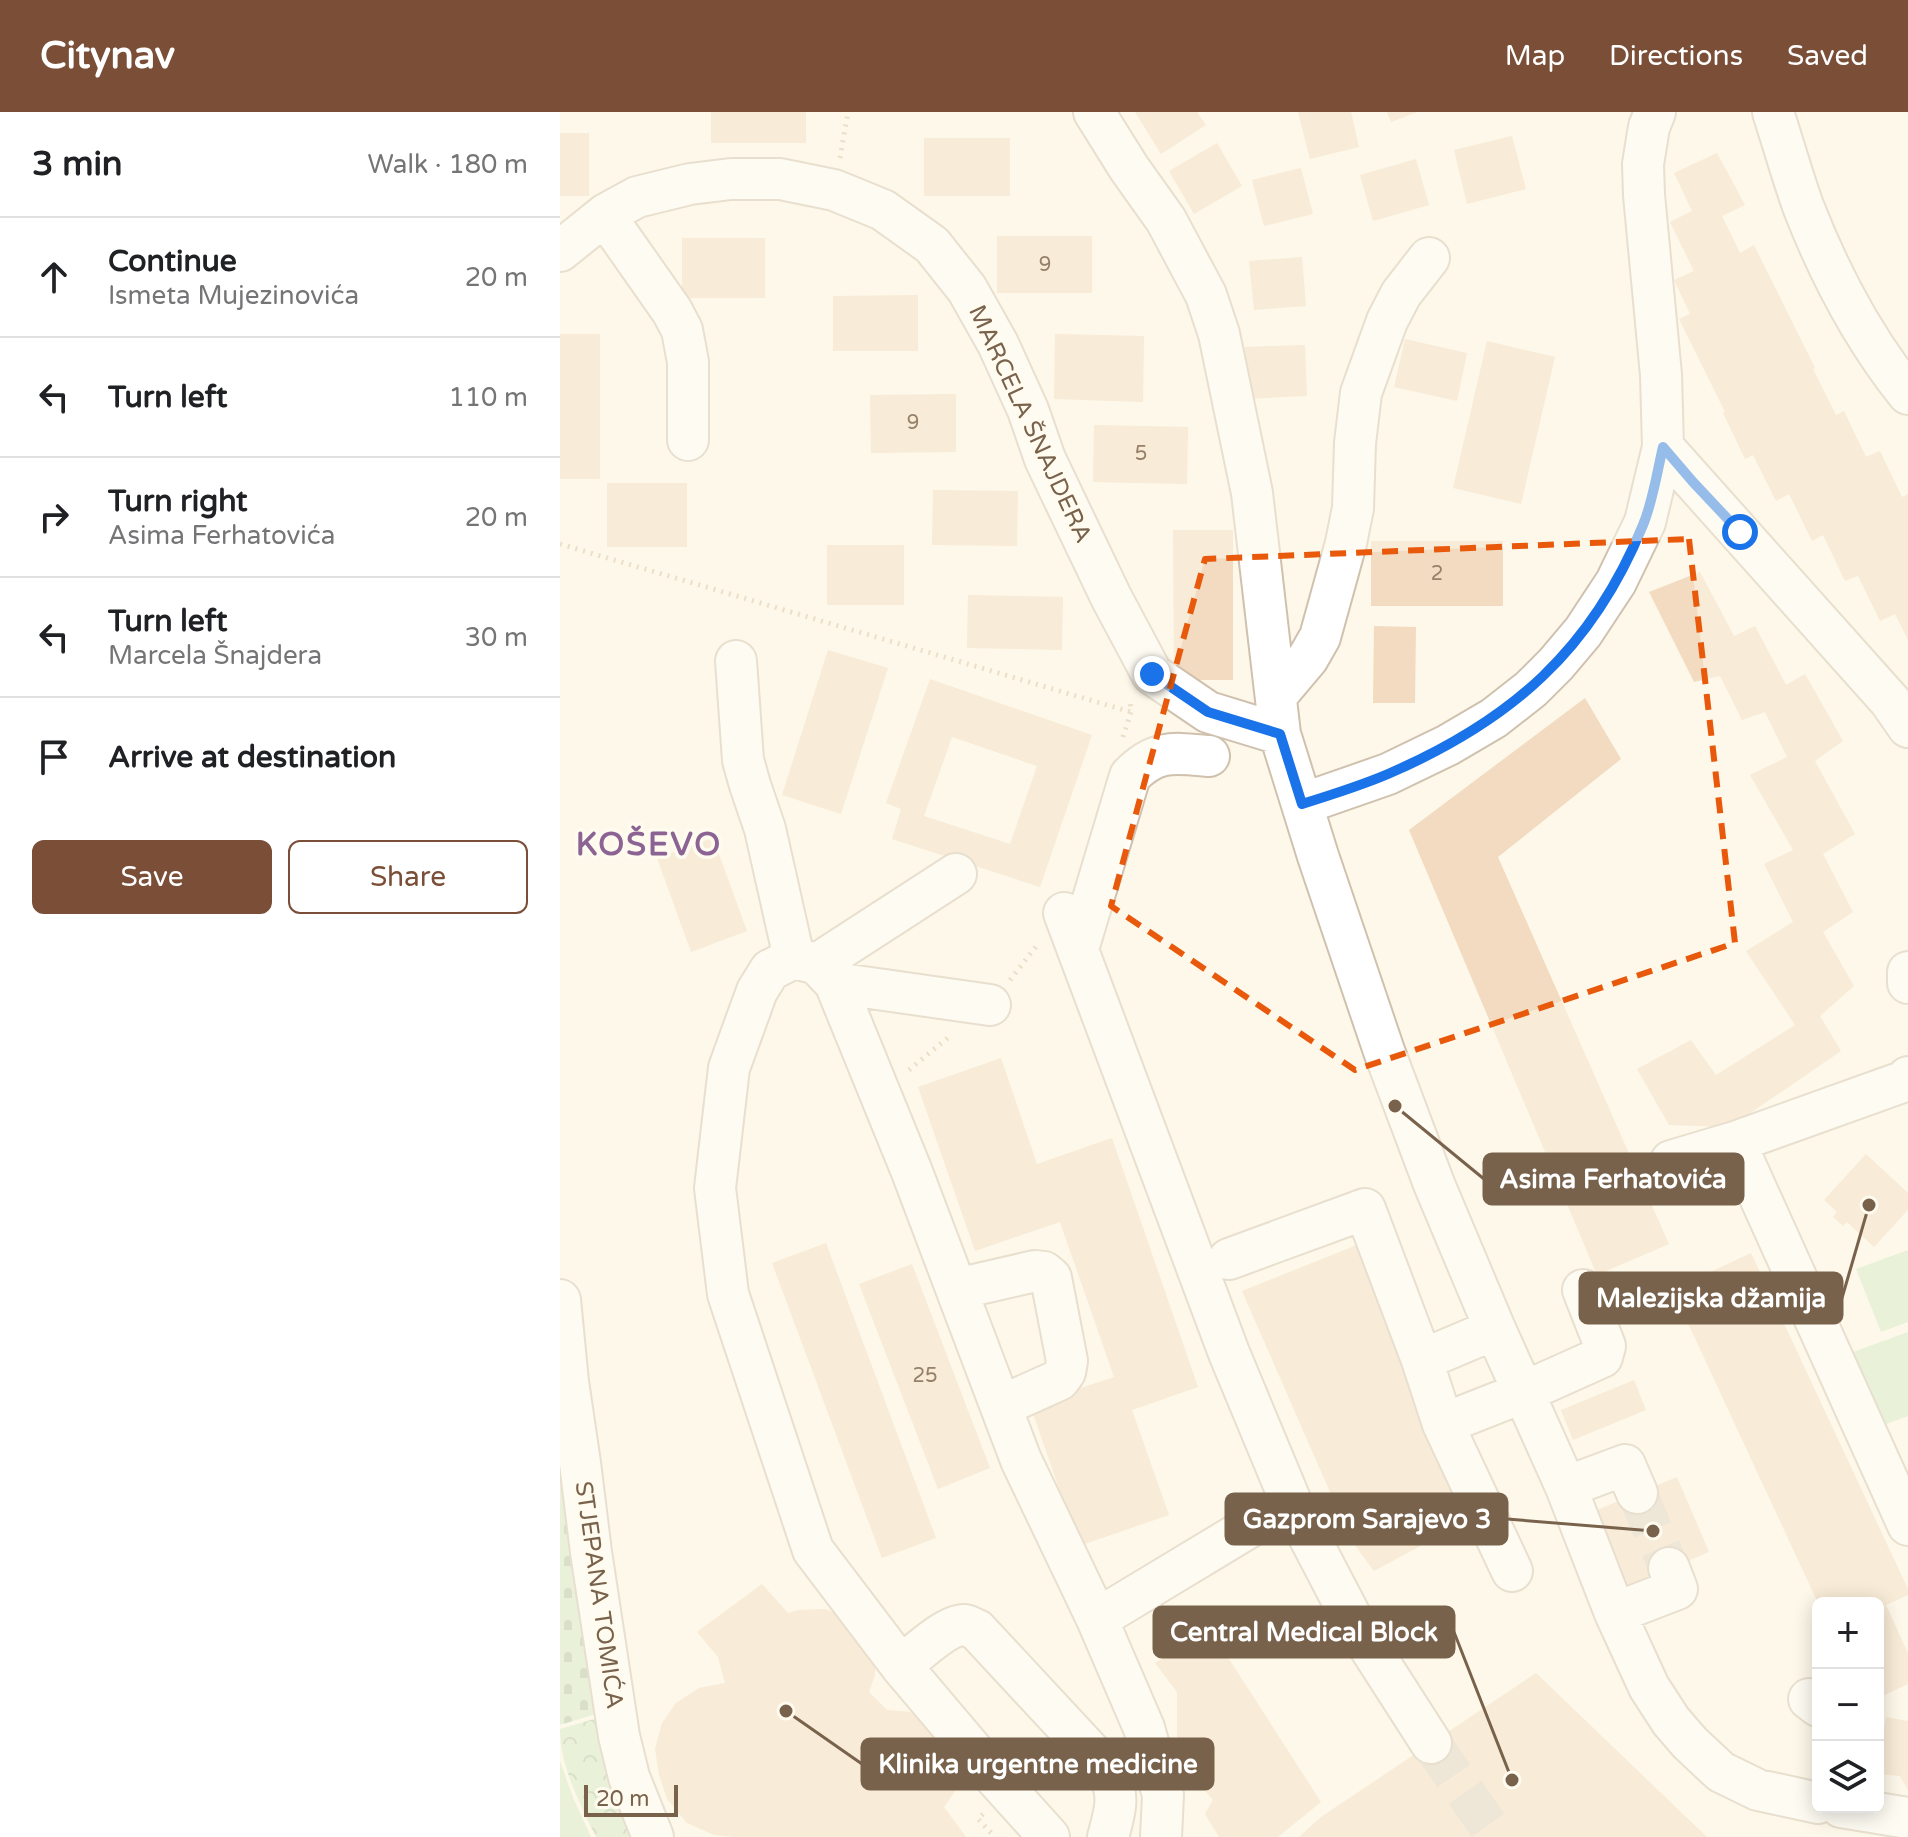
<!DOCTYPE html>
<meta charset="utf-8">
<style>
body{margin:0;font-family:"Varela Round",sans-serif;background:#f2f2f2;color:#202124}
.controls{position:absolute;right:24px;bottom:24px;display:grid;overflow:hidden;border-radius:12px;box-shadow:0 4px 20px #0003}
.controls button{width:72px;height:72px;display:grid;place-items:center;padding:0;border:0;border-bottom:2px solid #e0e0e0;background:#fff;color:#202124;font:40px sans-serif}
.scale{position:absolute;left:24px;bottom:20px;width:94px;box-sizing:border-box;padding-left:8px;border:4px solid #78624c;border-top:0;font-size:22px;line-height:28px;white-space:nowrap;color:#78624c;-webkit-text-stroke:6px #fffbef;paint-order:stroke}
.stop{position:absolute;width:24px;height:24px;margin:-18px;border:6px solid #1a73e8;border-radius:50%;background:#fff}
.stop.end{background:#1a73e8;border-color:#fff;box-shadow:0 2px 8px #0008}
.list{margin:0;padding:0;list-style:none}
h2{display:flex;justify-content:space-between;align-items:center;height:104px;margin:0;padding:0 32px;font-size:34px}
h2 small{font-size:26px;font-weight:400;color:#757577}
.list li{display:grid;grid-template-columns:52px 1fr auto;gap:24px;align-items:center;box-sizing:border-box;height:120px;padding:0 32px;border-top:2px solid #e0e0e0}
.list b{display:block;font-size:30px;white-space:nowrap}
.list p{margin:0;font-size:26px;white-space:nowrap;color:#757577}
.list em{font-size:26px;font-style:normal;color:#757577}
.actions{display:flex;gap:16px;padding:24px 32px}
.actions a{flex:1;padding:18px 0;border:2px solid #7a4e37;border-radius:12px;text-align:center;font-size:28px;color:#7a4e37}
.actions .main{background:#7a4e37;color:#fff}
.icon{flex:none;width:44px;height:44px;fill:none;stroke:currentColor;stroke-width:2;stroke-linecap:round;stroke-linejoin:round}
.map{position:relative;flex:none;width:1348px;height:1725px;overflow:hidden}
header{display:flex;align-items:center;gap:48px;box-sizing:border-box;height:112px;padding:0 40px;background:#7a4e37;color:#fff}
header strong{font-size:38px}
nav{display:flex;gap:44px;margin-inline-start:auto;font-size:28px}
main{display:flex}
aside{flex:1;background:#fff}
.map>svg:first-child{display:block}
.green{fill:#d0ebc6}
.forest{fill:url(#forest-crowns)}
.cemetery{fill:url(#cemetery-stones)}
.building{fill:#f2dbc0;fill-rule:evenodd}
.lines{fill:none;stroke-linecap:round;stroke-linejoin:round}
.minor-tunnel{stroke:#dcd2c2;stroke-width:40;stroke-dasharray:40 20;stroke-linecap:butt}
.minor-casing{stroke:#cfc1ae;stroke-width:44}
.path{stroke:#d8bfa2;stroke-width:5;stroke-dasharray:2 6;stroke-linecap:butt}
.minor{stroke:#fff;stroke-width:40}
.route{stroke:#1a73e8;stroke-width:10}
.marked{fill:none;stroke:#e8590c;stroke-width:6;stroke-dasharray:16 10;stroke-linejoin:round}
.labels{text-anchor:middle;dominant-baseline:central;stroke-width:7;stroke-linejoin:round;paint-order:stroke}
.number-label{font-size:20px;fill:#968069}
.street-label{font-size:24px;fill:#78624c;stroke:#fffbef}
.district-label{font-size:32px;font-weight:bold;letter-spacing:2px;fill:#8b6494;stroke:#fffbef}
.leader{fill:none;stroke:#78624c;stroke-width:3}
.callout-dot{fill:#78624c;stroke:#fffbef;stroke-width:3}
.callout{fill:#78624c;stroke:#78624c;stroke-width:3}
.callout-label{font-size:26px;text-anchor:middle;font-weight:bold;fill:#fff}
</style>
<header>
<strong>Citynav</strong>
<nav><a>Map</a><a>Directions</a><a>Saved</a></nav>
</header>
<main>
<aside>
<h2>3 min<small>Walk · 180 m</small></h2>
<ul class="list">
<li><svg class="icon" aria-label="ahead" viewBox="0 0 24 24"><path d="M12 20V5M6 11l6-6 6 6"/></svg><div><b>Continue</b><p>Ismeta Mujezinovića</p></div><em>20 m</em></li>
<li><svg class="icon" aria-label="left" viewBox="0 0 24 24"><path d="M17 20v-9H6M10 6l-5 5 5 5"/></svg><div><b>Turn left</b></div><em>110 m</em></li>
<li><svg class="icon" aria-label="right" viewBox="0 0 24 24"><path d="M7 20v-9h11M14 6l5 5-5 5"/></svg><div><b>Turn right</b><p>Asima Ferhatovića</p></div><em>20 m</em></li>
<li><svg class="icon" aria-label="left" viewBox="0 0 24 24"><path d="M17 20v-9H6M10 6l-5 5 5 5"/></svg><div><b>Turn left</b><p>Marcela Šnajdera</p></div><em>30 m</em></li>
<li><svg class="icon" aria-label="arrive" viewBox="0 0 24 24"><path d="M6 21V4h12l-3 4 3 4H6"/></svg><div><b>Arrive at destination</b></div></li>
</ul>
<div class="actions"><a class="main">Save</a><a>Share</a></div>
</aside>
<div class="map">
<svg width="1348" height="1725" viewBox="0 0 1348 1725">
<defs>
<pattern id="forest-crowns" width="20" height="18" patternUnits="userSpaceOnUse" patternTransform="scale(2)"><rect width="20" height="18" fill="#d0ebc6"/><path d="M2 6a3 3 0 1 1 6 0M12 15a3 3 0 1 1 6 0" fill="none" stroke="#aec2a3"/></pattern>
<pattern id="cemetery-stones" width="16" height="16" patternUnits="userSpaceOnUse" patternTransform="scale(2)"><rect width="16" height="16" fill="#d0ebc6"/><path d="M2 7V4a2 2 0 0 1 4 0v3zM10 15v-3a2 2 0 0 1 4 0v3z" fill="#aec2a3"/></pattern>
</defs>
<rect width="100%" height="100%" fill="#fdf8e9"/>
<!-- green -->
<path class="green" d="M1348,1138v72l-27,10 -25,-63z
M1348,1220v84l-38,14 -28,-74z
M0,1649l14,39 17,37h-31z"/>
<!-- forest -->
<path class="forest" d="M41,1605l42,120h-47c-16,-33 -36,-71 -36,-108z"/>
<!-- cemetery -->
<path class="cemetery" d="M0,1324l39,277 -39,12z"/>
<!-- building -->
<path class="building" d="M151,0h95v31h-95z
M575,0h62l9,13 -45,29z
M738,0h53l8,35 -49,12z
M827,0h30l-26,10z
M0,21h29v63h-29z
M952,24l14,53 -59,15 -13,-54z
M364,26h86v58h-86z
M657,31l25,43 -48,28 -25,-43z
M1157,41l28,52 -23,11 18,37 14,-8 61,123 -2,1 23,46 8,-4 22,46 14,-6 22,46 6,-3v146l-13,-26 -15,7 -22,-45 -13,5 -22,-46 -11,6 -23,-47 -13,7 -23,-46 -8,4 -22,-46 2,-1 -46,-93 11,-5 -16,-34 20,-9 -24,-49 22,-11 -18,-38z
M856,47l13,46 -56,16 -13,-46z
M741,56l12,46 -49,12 -12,-46z
M437,124h95v57h-95z
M122,126h83v60h-83z
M742,145l4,49 -52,4 -5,-49z
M358,183v56h-85v-55z
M0,222h40v145h-40z
M495,222l89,2 -1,66 -89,-3z
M845,227l62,14 -10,48 -63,-14z
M927,229l68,16 -34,147 -68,-16z
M745,233l2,51 -60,3 -2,-52z
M396,282v58l-85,1 -1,-58z
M534,313l94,2 -1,57 -94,-2z
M47,371h80v64h-80z
M373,378l85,1 -1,55 -85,-1z
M613,418h60v150h-59z
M811,429h132v65h-132z
M267,433h77v60h-77z
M1140,460l34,64 21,-10 31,59 19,-11 38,67 -28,20 40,73 -32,20 30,58 -30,20 31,54 -34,30 21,35 -111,76 -61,-2 -32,-56 54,-29 25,35 79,-50 -49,-74 47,-29 -29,-58 29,-14 -43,-75 37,-18 -22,-45 -23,8 -22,-44 -26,6 -45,-90z
M408,483l95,2 -1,53 -95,-2z
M814,514l42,1 -1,76h-42z
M268,538l60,18 -47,146 -59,-19z
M370,567l162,56 -52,152 -148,-48 9,-30 -15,-6zM392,625l85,29 -27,78 -86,-28z
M1025,586l36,61 -123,98 171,387 -72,31 -188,-445z
M153,726l34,93 -56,21 -34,-94z
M441,946l36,106 75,-26 86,249 -66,23 37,105 -90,31 -49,-141 84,-28 -54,-155 -85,29 -57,-164z
M1306,1042l42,39v17l-34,37 -27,-25 -4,4 -10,-9 4,-5 -13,-12z
M266,1131l110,295 -54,20 -110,-295z
M802,1131l112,274 -100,54 -23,-31 -109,-249z
M1191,1141l157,336v6l-22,10 22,48v31l-30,14v-95h-60l-132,-284 17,-7 -14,-30z
M352,1152l78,204 -52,21 -79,-205z
M1074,1268l12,30 -73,30 -12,-30z
M1117,1365l32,75 -81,34 -31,-76z
M202,1472l26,29 10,-3 27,-1 23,9 27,37v20l-6,17 18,18 28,2 44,45 -1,30 -14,20 22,30h-232l-20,-2 -27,-12 -20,-24 -8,-24 -4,-26 7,-26 14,-20 23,-15 26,-5 -7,-26 -21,-25z
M651,1519l110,171 -43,35h-59l-14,-23 8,-14 -36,-43v-65l-22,-29z
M976,1561l171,164h-408l22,-20z
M1326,1605l22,4v69l-8,-14 -22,-2v-12z"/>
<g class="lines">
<!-- minor-tunnel -->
<path class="minor-tunnel" d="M1077,1381l32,75
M871,1631l65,94"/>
<!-- minor casing -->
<g class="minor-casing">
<path id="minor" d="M534,0l35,56 37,52 40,75 13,39 33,159 28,241 38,122 66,195 50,133 61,145 71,158 49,126 34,74 22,34 19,22 31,29 37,18 60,13
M1213,0c10,31 19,63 30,94 26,67 60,132 105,188
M46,102l7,13 59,84 10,19 6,32v78
M0,139l46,-37 31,-17 53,-13 41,-5h49l54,11 49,20 49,35 35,44 31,55 30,66 17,49 66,138 41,77 56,38 72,22
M1103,335l227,254 18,26
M176,549l7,99 7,25 15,44 29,129
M716,584l32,-38 12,-21 26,-94 7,-35 2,-65 6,-50 26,-72 14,-27 28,-36
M742,692l86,-30 60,-29 46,-27 37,-29 25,-25 27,-32 33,-50 29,-60 18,-75 -2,-72 -17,-180 -1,-31 6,-37 6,-15
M504,801l165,440 62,149 63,121 77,120
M518,837l52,-173c26,-27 44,-23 79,-20
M257,852l139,-90
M1348,860v11
M275,871l155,22
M1175,1030l173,383
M1111,1049l64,-19 170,-61 3,-4
M669,1147l136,-50 57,151 21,64 69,147
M397,1177l78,-18 9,1 7,6 16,83 -2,11 -6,8 -58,26
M0,1188l8,82 12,81 11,89 28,184 10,41 24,60
M862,1248l73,-31
M883,1312l81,-32 78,-35 3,-11 -22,-56
M1006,1375l59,-22 12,28
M1055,1501l62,-24 -8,-21
M537,1507l194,-117
M341,1554c14,-11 45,-41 63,-41 4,0 8,3 13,5l132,142c11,26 6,39 -1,65
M1249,1587l9,7
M1281,1695l67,11
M489,1725l-54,-60 -94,-111 -88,-116 -85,-256 -13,-106 14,-120 28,-77 13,-21 24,-12 23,6 18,19 77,189 109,288 76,159 47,109 19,67 -2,42"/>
</g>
<!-- path -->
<path class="path" d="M280,46l8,-46
M0,432l571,168
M563,625l8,-25 -1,-12
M450,868l28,-36
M349,958l41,-34
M423,1702l-5,5 17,18"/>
<!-- minor -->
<use href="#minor" class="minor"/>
</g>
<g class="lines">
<!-- route -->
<path class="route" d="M592,562l56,38 72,22 22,70c29,-9 58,-18 86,-30 123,-53 204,-124 255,-249 10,-24 14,-53 20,-78l30,35 47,50"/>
</g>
<!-- marked area -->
<path d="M0 0H1348V1725H0ZM1129,427l46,404 -380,127 -244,-164 94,-347z" fill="#fdf8e9" fill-opacity=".55" fill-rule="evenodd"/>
<path class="marked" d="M1129,427l46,404 -380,127 -244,-164 94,-347z"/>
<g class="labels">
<!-- number labels -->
<g class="number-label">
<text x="485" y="153">9</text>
<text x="353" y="311">9</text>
<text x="581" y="342">5</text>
<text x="877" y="462">2</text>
<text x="365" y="1264">25</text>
</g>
<!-- street labels -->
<g class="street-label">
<text transform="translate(470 312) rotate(65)">MARCELA ŠNAJDERA</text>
<text transform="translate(39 1483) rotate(82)">STJEPANA TOMIĆA</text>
</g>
<!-- district labels -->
<g class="district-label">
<text x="89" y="733">KOŠEVO</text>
</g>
</g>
<!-- callouts -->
<path class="leader" d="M835 994L924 1067M1309 1093L1282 1186M1093 1419L947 1407M952 1668L894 1520M226 1599L302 1652"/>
<g class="callout-dot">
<circle cx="835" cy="994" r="8"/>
<circle cx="1309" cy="1093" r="8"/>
<circle cx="1093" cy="1419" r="8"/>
<circle cx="952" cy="1668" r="8"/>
<circle cx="226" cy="1599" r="8"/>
</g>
<g class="callout">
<rect x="924" y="1042" width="259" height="50" rx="8"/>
<rect x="1020" y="1161" width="262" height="50" rx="8"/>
<rect x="666" y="1382" width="281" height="50" rx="8"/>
<rect x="594" y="1495" width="300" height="50" rx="8"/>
<rect x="302" y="1627" width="351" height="50" rx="8"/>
</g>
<g class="callout-label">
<text x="1053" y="1076">Asima Ferhatovića</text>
<text x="1151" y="1195">Malezijska džamija</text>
<text x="807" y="1416">Gazprom Sarajevo 3</text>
<text x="744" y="1529">Central Medical Block</text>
<text x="478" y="1661">Klinika urgentne medicine</text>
</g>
</svg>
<div class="controls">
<button>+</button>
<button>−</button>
<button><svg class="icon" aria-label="layers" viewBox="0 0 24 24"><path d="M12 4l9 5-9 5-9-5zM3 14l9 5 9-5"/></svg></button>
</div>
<div class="scale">20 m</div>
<div class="stop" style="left:1180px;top:420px"></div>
<div class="stop end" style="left:592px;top:562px"></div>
</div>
</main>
